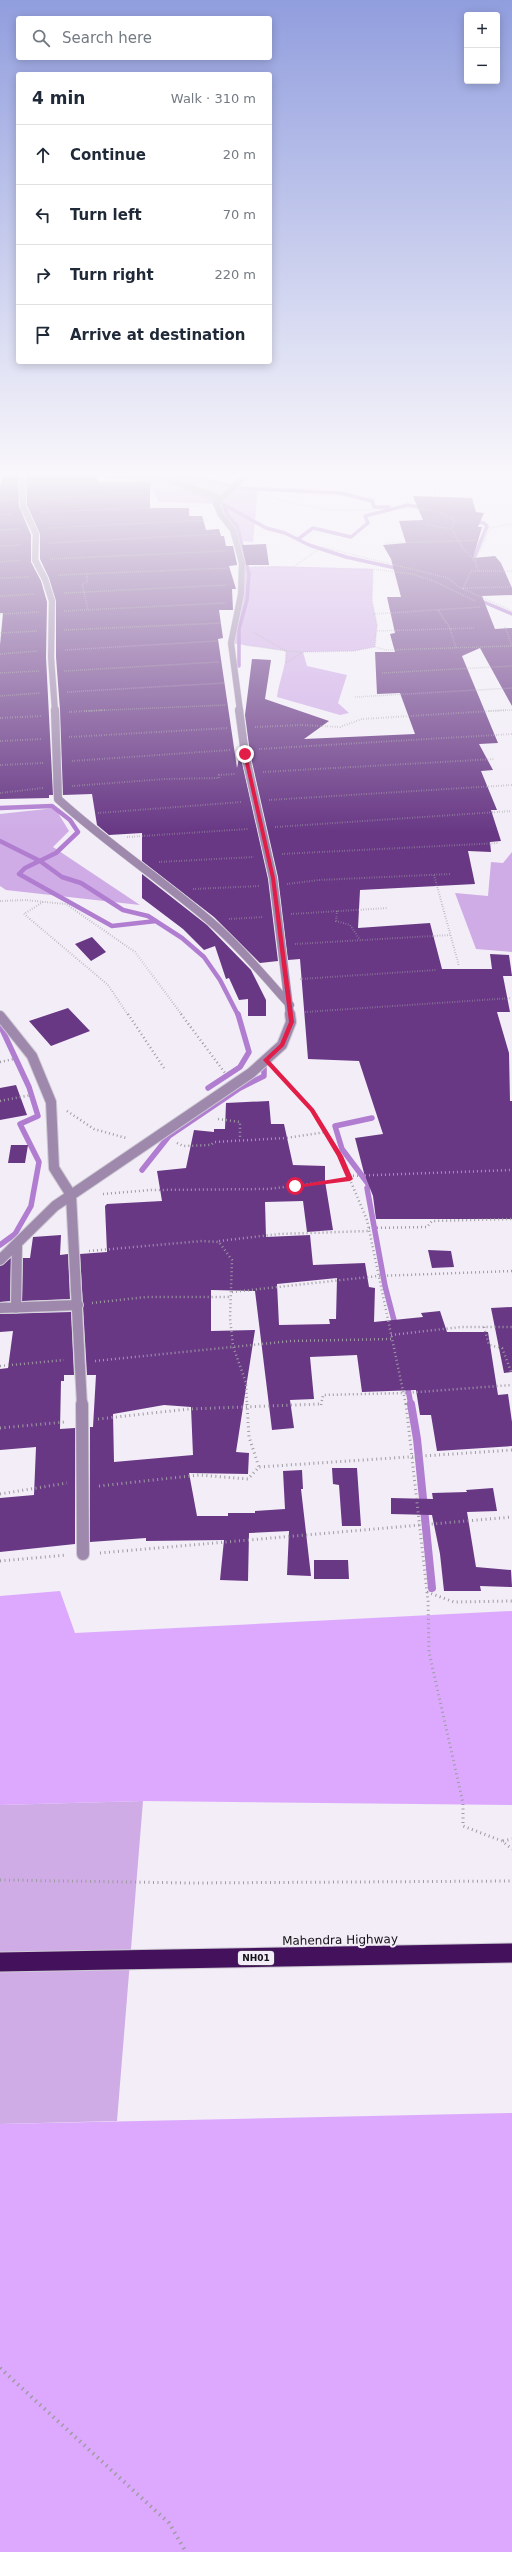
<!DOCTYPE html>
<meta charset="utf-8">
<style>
body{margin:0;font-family:"DejaVu Sans",sans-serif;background:#f2f2f3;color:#1f2937}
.controls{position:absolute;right:12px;top:12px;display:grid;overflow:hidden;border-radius:4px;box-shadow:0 2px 10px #0003}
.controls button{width:36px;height:36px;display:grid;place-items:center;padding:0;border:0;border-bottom:1px solid #e0e1e3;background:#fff;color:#1f2937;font:20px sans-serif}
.stop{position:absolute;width:12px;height:12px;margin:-9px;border:3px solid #e11d48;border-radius:50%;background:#fff}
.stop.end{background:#e11d48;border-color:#fff;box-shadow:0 1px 4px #0008}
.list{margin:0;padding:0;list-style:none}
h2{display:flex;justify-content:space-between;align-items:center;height:52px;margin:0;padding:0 16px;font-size:17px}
h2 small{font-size:13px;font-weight:400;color:#747a83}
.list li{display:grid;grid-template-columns:26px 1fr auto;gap:12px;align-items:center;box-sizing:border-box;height:60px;padding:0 16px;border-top:1px solid #e0e1e3}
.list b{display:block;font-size:15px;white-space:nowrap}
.list em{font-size:13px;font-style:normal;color:#747a83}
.icon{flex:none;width:22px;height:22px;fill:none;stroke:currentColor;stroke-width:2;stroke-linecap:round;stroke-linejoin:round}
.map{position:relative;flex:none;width:512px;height:2552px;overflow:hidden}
.search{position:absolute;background:#fff;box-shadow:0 2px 10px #0003;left:16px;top:16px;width:256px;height:44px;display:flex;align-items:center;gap:10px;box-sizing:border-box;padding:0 14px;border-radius:4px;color:#747a83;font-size:15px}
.panel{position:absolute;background:#fff;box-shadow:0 2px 10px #0003;left:16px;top:72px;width:256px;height:292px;border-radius:4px}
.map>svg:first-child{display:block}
.green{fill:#cface6}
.forest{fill:#dca9fe}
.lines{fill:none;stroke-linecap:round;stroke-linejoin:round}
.stream-far3{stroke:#b07dd0;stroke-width:3.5}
.stream-far2{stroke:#b07dd0;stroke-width:4.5}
.stream-far1{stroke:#b07dd0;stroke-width:5.5}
.stream{stroke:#b07dd0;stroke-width:8}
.building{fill:#683885;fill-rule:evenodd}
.street-far3-casing{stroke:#cecad3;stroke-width:7}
.street-far2-casing{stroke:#cecad3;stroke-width:9}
.street-far1-casing{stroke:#cecad3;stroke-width:12}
.street-casing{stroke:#cecad3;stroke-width:14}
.highway-casing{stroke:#cecad3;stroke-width:21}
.path-far4{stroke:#9f9ba2;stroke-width:1.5;stroke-dasharray:0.5 1.5;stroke-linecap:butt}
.path-far3{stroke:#9f9ba2;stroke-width:2;stroke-dasharray:0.5 2;stroke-linecap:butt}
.path-far2{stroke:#9f9ba2;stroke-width:2.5;stroke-dasharray:1 3;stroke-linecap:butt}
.path-far1{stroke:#9f9ba2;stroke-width:3;stroke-dasharray:1 3.5;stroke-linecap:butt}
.path{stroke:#9f9ba2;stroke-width:4;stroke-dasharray:1.5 4.5;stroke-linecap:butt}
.street-far3{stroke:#9e89ad;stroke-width:6}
.street-far2{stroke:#9e89ad;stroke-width:8}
.street-far1{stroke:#9e89ad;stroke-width:10}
.street{stroke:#9e89ad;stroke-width:12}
.highway{stroke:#44115d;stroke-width:19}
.route{fill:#e11d48}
.labels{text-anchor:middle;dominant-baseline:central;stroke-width:4;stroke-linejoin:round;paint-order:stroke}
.shield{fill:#f2edf7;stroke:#57545a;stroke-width:1}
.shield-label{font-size:9px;font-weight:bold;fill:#141216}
.near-street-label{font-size:12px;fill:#141216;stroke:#f2edf7}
</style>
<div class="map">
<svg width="512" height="2552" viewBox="0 0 512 2552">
<rect width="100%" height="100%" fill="#f2edf7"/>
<!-- green -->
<path class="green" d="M106,475h48l9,2c18,-9 39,4 57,8 13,2 25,3 38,3l-5,54 -17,-1 -20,-37 -57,-2 -9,-17 -19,-6 -24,-1z
M276,566l97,3 -1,31 5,25 -2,22 -21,4 -51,1 4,14 40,9 -9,28 11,10 -9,2 -63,-18c2,-16 9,-30 9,-46l-55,-8 11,-76z
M55,808l14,23 -16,16 87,58 -134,-15 -6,-4v-72z
M512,852v100l-36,-3 -21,-56 33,3 3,-34 12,1z
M143,1801l-26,320 -117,3v-319z"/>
<!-- forest -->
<path class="forest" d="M60,1591l15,42 437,-22v194l-369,-4 -143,4v-209z
M512,2113v439h-512v-428z"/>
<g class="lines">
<!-- stream-far3 -->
<path class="stream-far3" d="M184,475l57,13 99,5 32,8 2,6h15
M160,480l8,-5
M184,488l30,11 52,29 19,5 24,12 37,12 54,12
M223,504l5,12 9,10 12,48 -2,26 -8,29v37
M472,521l12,2 3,3 -15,37
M298,539l15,-11 38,9 17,-14 -3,-7 43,-11 17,3
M479,600l33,14"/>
<!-- stream-far2 -->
<path class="stream-far2" d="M0,808l52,-2 18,14 8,12 -22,21 -31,15 -6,6 93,52 44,-5
M0,841l40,20 22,16 19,6 42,27 25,6 34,22 22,19 16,23 18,35"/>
<!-- stream-far1 -->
<path class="stream-far1" d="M0,1025l29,62 9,29 -18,8 19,38 -8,44 -16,28 -15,11
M208,1088l32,-21 9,-15 -11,-38
M372,1118l-37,8 7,23 27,36 -2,3 18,98 11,42
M142,1170l27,-34 71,-48 24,-12v-8
M407,1384l4,21"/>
<!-- stream -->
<path class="stream" d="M411,1404l6,35 15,149"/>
</g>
<!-- building -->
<path class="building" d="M4,475h14l1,31 12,29v27l10,19 6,21 -1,55 7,138h-4v3l-49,1v-154l3,-32h-3v-126z
M26,475h70l2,7h52v26h39v8h13l4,14 13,-1 2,7h3l2,10h7l4,18v1l-8,1 7,23h-4l1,21h-14l4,28 -5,1 19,129 3,-14 28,125 10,82 -18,2 -46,-46 -72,-56v-28l-33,2 -12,-10 -5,-31 -29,1 -3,-85 -4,-53v-56l-7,-23 -9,-19v-25l-13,-29z
M413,496l59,2 4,14 8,1 -6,14h4l-9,31 22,-2 6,7 11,25v7l-30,1 13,33 17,-1v78l-32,-58 -18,8 36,87 -19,1 14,26 -12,1 16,39h-6l10,31 -11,1 1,10 -23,-1 7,33 -115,6 -2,38 72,-5 12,46h50l-2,-15 19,1 3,21h-9l7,36h-13l12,41 1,48h2v118h-136l-3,-23 -9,-23 -9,-35 28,-4 -24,-73 -51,-2 -8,-100 -12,1 -10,-83 -28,-124 -5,-38 7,-56 19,1 -6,39 64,22 -25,18 111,-5 -15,-41 -23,1 -2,-42h20l-5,-18 5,-1 -8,-36h14l-10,-38 -8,-14 23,-2 -7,-22 24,-1z
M266,544l3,21h-23l-4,-20z
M142,874l65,51 44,45 15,30v16h-18v-17l-9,1 -10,-22 -3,1 -11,-33 -11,4 -21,-21 -41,-31z
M92,937l14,15 -15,9 -16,-17z
M68,1008l22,23 -39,15 -22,-25z
M16,1085l11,30 -27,5v-32z
M269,1101l2,23h13l9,41 32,1v15l8,49 -26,2 -4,-31 -38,1 1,35 44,-2 3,30 52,-2 4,24 6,1 -1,34 49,-5 -2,-4 19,-2 7,21h41l10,63 10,-1 4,28v24l-75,5 -6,-36h-11l-4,-25 -54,2 -5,-37 -47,2 4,42 -24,1 4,28 -22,2 -17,-139 -44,-1v41l44,-1 -19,122 13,1 -1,21 -59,-1 8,43h31v-3h27v-2l30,-2 -2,-38 19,-1 1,19h-2l10,87 -24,-1 2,-44 -40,2 -1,48 -28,-1 4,-40 -78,1v-3l-56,4v-115h3l3,-52h-9l-7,-121 27,-2 -2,-46 2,-2 55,-3 -5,-30 29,-3 8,-38 20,2v-3h11l1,-26zM337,1278l-1,41h-7l1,5 -51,1 -2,-41zM164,1405l27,2 2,48 -79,7 -1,-48z
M11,1145h17l-3,18h-17z
M61,1235l-1,20 8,-1 2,45 -48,2 1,-43h7l3,-21z
M428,1250l23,1 3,16 -22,1z
M11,1258l-1,43 -10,1v-36z
M512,1307v65l-8,1 -13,-65z
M71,1312l3,63h-10v6h-3l-1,48 15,-1v116l-75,8v-54l34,-3 2,-48 -36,3v-81l8,-1 5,-37 -13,1v-18z
M332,1468h25l4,58h-19l-3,-41 -6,-1z
M493,1488l4,23 -30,1 9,55 35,3 1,17 -32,-1 1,5h-37l-4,-37 -8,-39 -41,-1v-16l42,1 -1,-6 35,-1 -1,-2z
M314,1560h34l1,19h-35z"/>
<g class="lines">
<!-- street-far3 casing -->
<g class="street-far3-casing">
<path id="street-far3" d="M22,475l1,31 13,28 -1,26 10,19 7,22 -1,56 4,54
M154,475l66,23
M240,711l-9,-68 10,-49 1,-31 -9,-33 -12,-15 -5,-11 30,-29"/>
</g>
<!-- street-far2 casing -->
<g class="street-far2-casing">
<path id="street-far2" d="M55,710l3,89c48,44 103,80 152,122 29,25 54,55 80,84
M239,710l6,44 28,124 17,137"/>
</g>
<!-- street-far1 casing -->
<g class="street-far1-casing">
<path id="street-far1" d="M0,1016l32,40 19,46 3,66 17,27 11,210
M0,1260l55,-54 196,-133 31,-28 9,-23 -1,-8
M0,1308l78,-3
M16,1308l1,-63"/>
</g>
<!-- street casing -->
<g class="street-casing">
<path id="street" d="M82,1404l1,150"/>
</g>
<!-- highway casing -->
<g class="highway-casing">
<path id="highway" d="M0,1962l512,-9"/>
</g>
<!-- path-far4 -->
<path class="path-far4" d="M384,475h12
M428,475l7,12v9
M35,484l81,-3 -1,-5
M0,486l10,-1
M249,490c29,10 56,17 86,20 35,3 92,-12 120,11l-3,8
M36,498l106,-5
M0,501l9,-1
M41,512l159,-6
M0,514h12
M426,525l26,4 10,18 13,14 15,-33 22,-4
M48,528l161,-8
M0,530l19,-1
M49,543l169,-9
M386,543l99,-3
M0,546l22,-1
M50,559l175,-8
M475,561l3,10
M0,562l21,-2
M255,567l118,2
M293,567l29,-20 126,31 11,9 53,24
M87,574v8l-5,2 6,25
M58,575l170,-7
M0,578l29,-1
M463,588l49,-1
M463,589l8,-18h41
M64,593l163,-8
M0,596l35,-2
M438,610l12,18 6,20
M64,611l161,-8
M0,614l39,-2
M373,614l107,-7
M505,627l7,19
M64,630l157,-7
M377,631l98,-3
M253,632l33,19 16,1
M0,633l37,-2
M245,645l41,6v12l17,-11 51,-1 21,-4 11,3 126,-4
M375,647l2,-22 -5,-25 1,-31 39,5 22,7 41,20
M65,650l152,-9
M0,654l38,-3
M64,671l155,-9
M0,673l39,-2
M382,673l130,-7
M67,692l157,-9
M0,696l40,-3
M355,697l157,-9
M84,711l142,-6
M489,711l23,-1"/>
<!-- path-far3 -->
<path class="path-far3" d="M69,712l37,-2
M0,718l41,-2
M255,727l47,-2 38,2 22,-8 144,-9
M69,737l159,-9
M0,741l42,-2
M259,749l253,-15
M72,761l158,-11
M0,765l43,-2
M263,772l232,-13
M72,786l93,-7 54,-1v-3l16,-1
M0,793l43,-5
M269,800l243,-15
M98,813l144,-11
M275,827l237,-16
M127,837l121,-8
M282,854l217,-11
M159,862l95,-5
M434,875l25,91
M287,884l32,-4 131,-6
M193,889l67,-3
M0,901l26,-1 40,4 69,48 47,63
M43,902l-19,12 84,71 20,30
M337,911l-1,10 14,4 10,15
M291,914l97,-6
M229,919l35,-2
M295,944l155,-9
M300,979l136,-9
M305,1012l207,-14"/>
<!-- path-far2 -->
<path class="path-far2" d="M128,1014l36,54
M181,1014l44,59
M0,1062l14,-3
M275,1071l37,39 28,46 27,64 39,185
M0,1101l31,-6
M67,1111l27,18 32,9
M218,1119l22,3v17
M177,1143l6,3 28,-1 3,-3 72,-4 40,-6
M349,1176l163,-6
M103,1194l48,-4 117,-1 82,-10
M369,1228l58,-1 5,-6 80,-2
M219,1241l60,-7 90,-3
M89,1251l113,-10 17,1 13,18 -2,58 3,28 13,37 1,22
M232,1292l146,-16 134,-5
M92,1303l54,-6h85
M484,1327l5,18 13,3 10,26
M391,1335l70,-8h51
M95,1361l196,-20 101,-2
M0,1366l64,-6
M321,1405l2,-10 82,-2 107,-8"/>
<!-- path-far1 -->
<path class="path-far1" d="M247,1404l2,33 10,30
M406,1404l22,197 1,51 34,151v23l39,15 10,8
M98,1419l91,-10 132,-5
M0,1428l65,-6
M99,1486l100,-11 49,4 11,-12 253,-17
M0,1494l67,-11
M100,1553l412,-36
M0,1561l67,-6
M427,1592l27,10 58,-1
M503,1841l9,-2
M0,1880l192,3 320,-2"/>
<!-- path -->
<path class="path" d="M0,2368l169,155 17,29"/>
<!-- street-far3 -->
<use href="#street-far3" class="street-far3"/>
<!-- street-far2 -->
<use href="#street-far2" class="street-far2"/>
<!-- street-far1 -->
<use href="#street-far1" class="street-far1"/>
<!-- street -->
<use href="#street" class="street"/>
<!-- highway -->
<use href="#highway" class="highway"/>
</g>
<!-- sky -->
<linearGradient id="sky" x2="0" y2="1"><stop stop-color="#919ede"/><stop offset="0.57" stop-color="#f9f7fb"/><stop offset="1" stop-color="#f9f7fb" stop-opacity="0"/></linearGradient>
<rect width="512" height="832" fill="url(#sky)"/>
<!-- route -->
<path class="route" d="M245,753l2,1 28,124 19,144 -10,24 -15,14 45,49 29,47 10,23 -3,2 -55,7 -3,-2 54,-9 -9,-21 -27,-45 -47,-51 17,-16 9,-22 -18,-144 -28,-124z"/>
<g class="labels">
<!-- shield labels -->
<rect class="shield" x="238" y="1951" width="36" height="14" rx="3"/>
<g class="shield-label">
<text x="256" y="1958">NH01</text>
</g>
<!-- near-street labels -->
<g class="near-street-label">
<text transform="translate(340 1940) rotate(-1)">Mahendra Highway</text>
</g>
</g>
</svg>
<div class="controls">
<button>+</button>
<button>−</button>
</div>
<div class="stop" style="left:295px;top:1186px"></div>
<div class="stop end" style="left:245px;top:754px"></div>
<div class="search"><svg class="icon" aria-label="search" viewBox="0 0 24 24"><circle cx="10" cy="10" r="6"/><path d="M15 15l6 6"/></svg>Search here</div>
<section class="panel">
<h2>4 min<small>Walk · 310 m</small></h2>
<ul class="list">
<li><svg class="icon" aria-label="ahead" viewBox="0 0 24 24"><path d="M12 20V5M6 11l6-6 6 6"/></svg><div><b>Continue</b></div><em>20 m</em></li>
<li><svg class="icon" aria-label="left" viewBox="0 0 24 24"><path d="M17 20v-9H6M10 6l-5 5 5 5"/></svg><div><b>Turn left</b></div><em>70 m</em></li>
<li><svg class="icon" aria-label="right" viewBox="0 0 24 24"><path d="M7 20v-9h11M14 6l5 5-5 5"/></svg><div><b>Turn right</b></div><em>220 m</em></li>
<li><svg class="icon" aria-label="arrive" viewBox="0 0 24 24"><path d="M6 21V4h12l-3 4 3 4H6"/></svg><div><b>Arrive at destination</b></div></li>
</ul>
</section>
</div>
